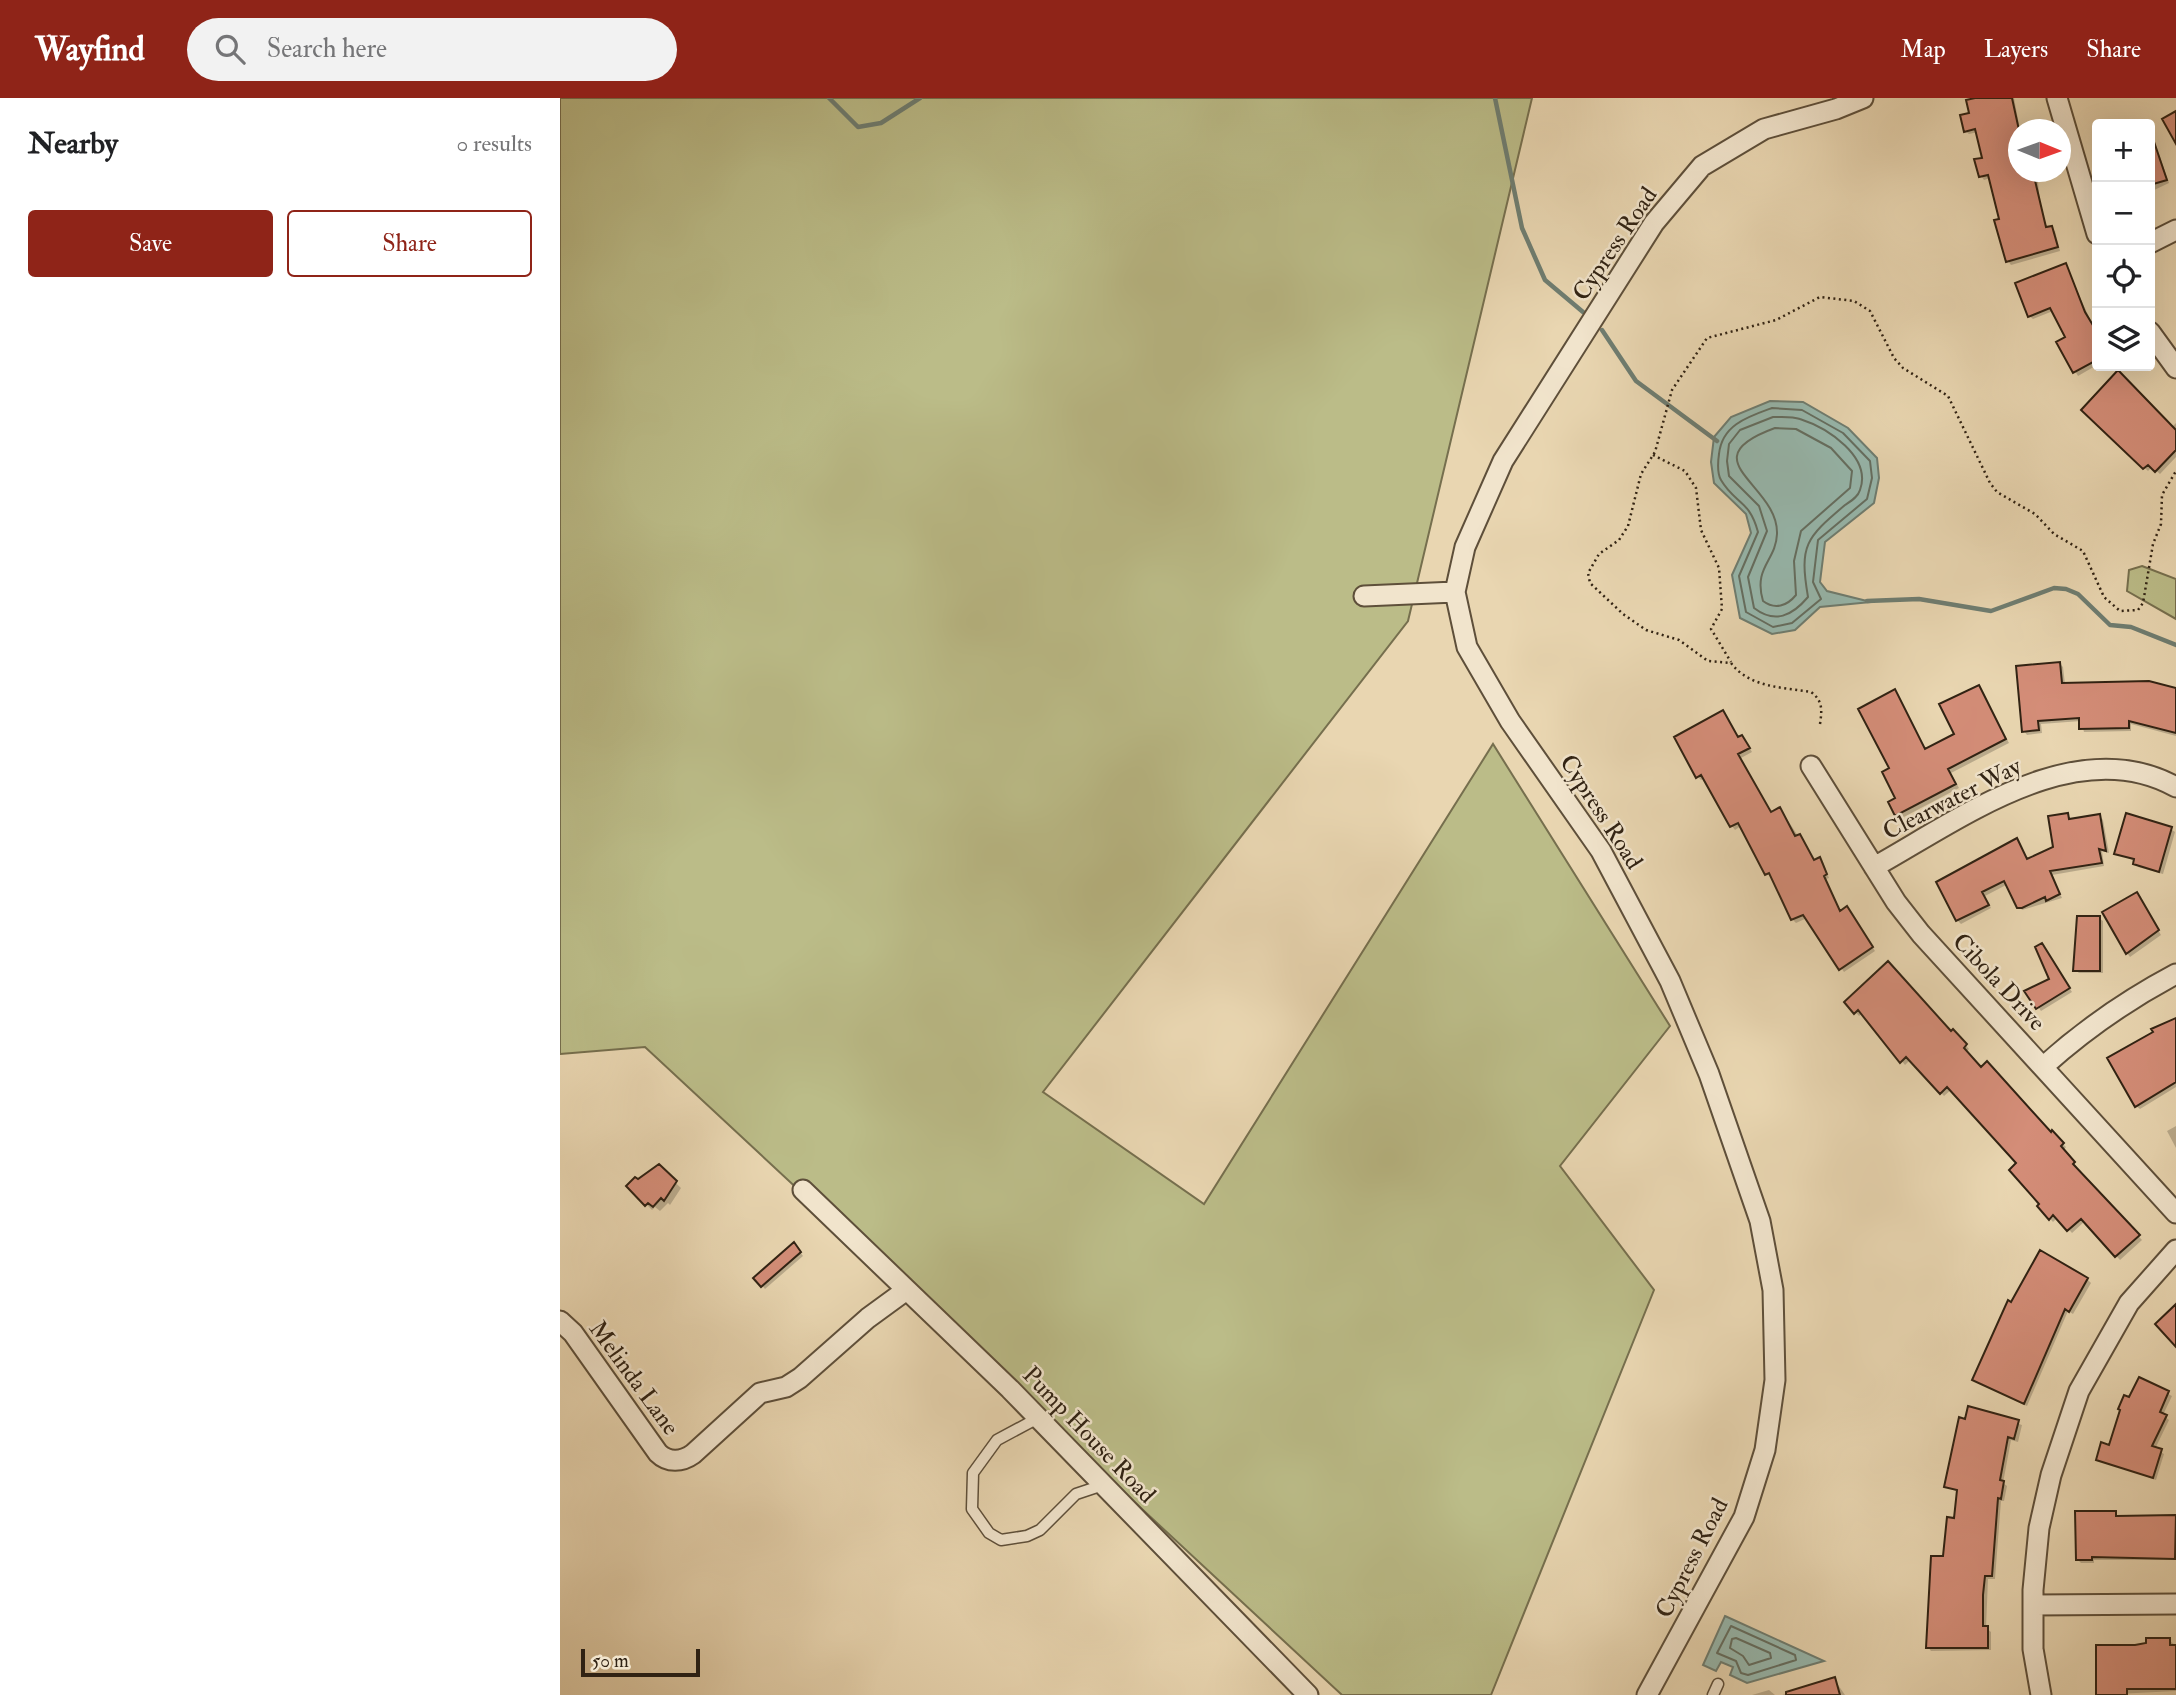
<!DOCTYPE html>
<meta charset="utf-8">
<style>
body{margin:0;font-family:"IM FELL Double Pica",serif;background:#f2f2f2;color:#202124}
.controls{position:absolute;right:21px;top:21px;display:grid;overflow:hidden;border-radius:7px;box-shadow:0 7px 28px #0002}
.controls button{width:63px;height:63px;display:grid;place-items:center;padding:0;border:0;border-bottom:2px solid #e0e0e0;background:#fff;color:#202124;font:35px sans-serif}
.compass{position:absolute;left:1448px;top:21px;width:63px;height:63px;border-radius:50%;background:#fff;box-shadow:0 7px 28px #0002;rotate:91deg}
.scale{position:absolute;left:21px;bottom:18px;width:119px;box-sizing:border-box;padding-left:7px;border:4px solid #302213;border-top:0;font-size:19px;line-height:24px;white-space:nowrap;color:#302213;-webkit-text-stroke:5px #f1e4cc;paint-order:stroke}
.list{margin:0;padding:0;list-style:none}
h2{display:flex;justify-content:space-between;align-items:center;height:91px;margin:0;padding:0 28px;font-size:30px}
h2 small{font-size:23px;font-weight:400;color:#757577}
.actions{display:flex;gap:14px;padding:21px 28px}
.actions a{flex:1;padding:16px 0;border:2px solid #8f2418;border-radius:7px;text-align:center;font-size:24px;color:#8f2418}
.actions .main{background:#8f2418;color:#fff}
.icon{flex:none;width:38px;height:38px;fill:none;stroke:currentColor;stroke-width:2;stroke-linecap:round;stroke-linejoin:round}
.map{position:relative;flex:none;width:1616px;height:1597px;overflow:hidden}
header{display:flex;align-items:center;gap:42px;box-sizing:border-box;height:98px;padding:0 35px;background:#8f2418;color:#fff}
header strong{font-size:33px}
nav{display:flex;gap:38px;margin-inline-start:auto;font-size:24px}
.search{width:490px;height:63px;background:#f2f2f2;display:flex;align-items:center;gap:18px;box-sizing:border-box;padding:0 24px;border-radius:38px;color:#757577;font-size:26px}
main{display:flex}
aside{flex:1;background:#fff}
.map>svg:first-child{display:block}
.green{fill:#bbbc88;stroke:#766f4e;stroke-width:2}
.water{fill:#97b9af;stroke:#6e7d71;stroke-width:2}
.shadow{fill:#0003}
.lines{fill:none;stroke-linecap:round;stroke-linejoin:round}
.shore{stroke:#646e61;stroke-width:2}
.stream{stroke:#6e7d71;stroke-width:4.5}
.building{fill:#d48d78;stroke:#302213;stroke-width:2}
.service-casing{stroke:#5e4f3a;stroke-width:13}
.minor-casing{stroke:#5e4f3a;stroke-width:23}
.path{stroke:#302213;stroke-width:2.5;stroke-dasharray:2 3.5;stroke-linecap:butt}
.service{stroke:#f1e4cc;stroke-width:10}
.minor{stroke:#f1e4cc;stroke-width:19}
.labels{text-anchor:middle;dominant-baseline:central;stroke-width:5;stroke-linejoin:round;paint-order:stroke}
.street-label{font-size:24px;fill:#302213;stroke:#f1e4cc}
</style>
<header>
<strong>Wayfind</strong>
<div class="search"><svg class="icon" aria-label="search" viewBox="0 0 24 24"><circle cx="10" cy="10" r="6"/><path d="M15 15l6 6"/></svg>Search here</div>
<nav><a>Map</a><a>Layers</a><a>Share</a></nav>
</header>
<main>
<aside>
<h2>Nearby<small>0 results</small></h2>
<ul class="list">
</ul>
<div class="actions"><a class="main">Save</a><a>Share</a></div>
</aside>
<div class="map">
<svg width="1616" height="1597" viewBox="0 0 1616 1597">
<rect width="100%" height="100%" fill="#e9d6b1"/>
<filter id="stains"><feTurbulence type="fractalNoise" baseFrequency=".00286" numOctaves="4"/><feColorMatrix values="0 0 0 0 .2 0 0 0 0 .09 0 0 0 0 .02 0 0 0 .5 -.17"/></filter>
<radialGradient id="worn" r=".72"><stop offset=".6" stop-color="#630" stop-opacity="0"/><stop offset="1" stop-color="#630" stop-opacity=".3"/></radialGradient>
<!-- green -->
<path class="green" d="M0,0h972l-124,523 -365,471 161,112 289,-460 177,282 -110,140 94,124 -163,405h-149l-697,-648 -85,7z
M1582,468l34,13v40l-49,-28 2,-21z"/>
<!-- water -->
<path class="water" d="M1210,303l33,1 45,26 29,30 2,20 -5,25 -49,39 -5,40 7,9 44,11 -51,5 -25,23 -23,4 -32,-16 -8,-43 19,-42 -5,-19 -32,-31 -3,-21 3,-25 17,-20z
M1165,1518l99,45 -77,22 -17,-8 3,-8 -12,-5 -5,9 -13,-6z"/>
<!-- shadow -->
<path class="shadow" d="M1423,0h31l6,32 -2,42h19l3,30 7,27 8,2 5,20 -49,14 -3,-4 -18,-83 -6,2 -3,-4 3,-17 -6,-27 -9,2 -4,-3 6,-17z
M1590,30l19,55 -19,9z
M1505,167l32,69v31l-19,11 -19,-33 9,-5 -15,-27 -20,8 -4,-3z
M1523,312l88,18 5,-5v34l-16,17 -8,-7 -4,4z
M1499,565l4,4 2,17 111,6v46l-45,-12v7l-47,1 -3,-11 -40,3 1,9 -15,2 -3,-4z
M1419,589l30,56 -58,30 8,15 -59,31 -4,-4 1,-16 -6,-31 4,-77 31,59 30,-15z
M1163,614l16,27 6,1 7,12 -11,6 31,56 11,-1 32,49 4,-2 4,3 6,15 -3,1 15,33h9l25,39 -31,21 -37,-54 -11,5 -4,-4 -20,-43 -5,-2 -26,-48 -6,4 -3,-4 -27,-48 -4,2 -3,-3z
M1507,717l4,4 29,-3 3,4 6,33 -7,-2 2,15 -52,9 10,23 -40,12 -14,-26 -23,12 6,12 -30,16 -4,-4 60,-80 11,21 27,-12z
M1611,731l4,3 -12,42 -25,-7 -3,-6 -19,-8z
M1577,796l24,41 -31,22 -3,-4z
M1539,820l4,3v52h-24l-4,-3v-31z
M1485,851l27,43 -31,19 -14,-20 25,-11z
M1286,904l107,30 16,17 -3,3 15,17 85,78 -3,4 14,16 -2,1 67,72 -22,20 -35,-39 -13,12 -14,-16 -5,5 -14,-15 3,-3 -23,-41 -67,-74 -8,7 -33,-37 -6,6 -42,-52 -4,3z
M1616,921v68l-36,22 -4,-3z
M1616,1028v22l-9,-17z
M98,1068l23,22 -11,17 -2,-2 -8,8 -5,-4 -3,3 -24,-24z
M237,1150l6,8 -38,33 -9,-11z
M1527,1181l4,4 -18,31 -5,-3 -41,95 -53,-26z
M1579,1281l33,17 -9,19 6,5 -14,29 9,5 -8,26 -58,-21 12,-12z
M1410,1310l52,17 -4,17 -7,-2 -8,43 4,3 -3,15h-3l-6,78h-7l-2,49 5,4v18l-60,1 -3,-4 31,-155 -13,-5z
M1555,1415l3,5h58v42h-82v3h-13l-4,-4z
M1609,1542l7,6v45l-79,4 38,-48z
M1274,1581l11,16h-63z
M1209,1592l6,5h-23z"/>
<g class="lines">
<!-- shore -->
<path class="shore" d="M1212,310l30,2 41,23 27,28 2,17 -5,21 -49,41 -5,42 8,17 -29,24 -19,4 -27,-15 -7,-36 19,-44c-9,-33 -23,-28 -37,-52 -4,-7 -3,-19 -2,-26 3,-29 28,-37 53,-46z
M1213,319c8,0 19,-1 27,2 28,9 72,38 60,71 -2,7 -9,11 -15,15 -39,33 -46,40 -37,92 -16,19 -33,27 -54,11l-6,-31 19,-46 -8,-25 -30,-30 -2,-15 2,-17 11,-14z
M1215,330l21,1 35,19 21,23 -2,17 -49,43 -7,30 2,34c-9,11 -21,15 -33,6 -10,-34 13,-40 14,-67 2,-50 -90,-74 -2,-106z
M1171,1528l64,29 1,5 -48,15 -7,-2 -5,-12 -19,-8z
M1176,1540l34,15 1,5 -22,7 -6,-9 -13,-8 2,-9z"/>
<!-- stream -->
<path class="stream" d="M269,0l29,29 23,-4 39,-25
M935,0l27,130 23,52 38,32
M1042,232l34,51 81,60
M1307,503l52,-2 72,12 63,-23 12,1 12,5 32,31 21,2 45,18"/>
</g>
<!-- building -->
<path class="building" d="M1415,0h37l7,32v42h14l13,55 6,-1 6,21 -52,15 -12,-42 5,-1 -11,-44 -9,2 -5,-18 8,-1 -7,-29 -11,3 -4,-17 9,-2 -3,-13z
M1616,13v33l-14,-25z
M1590,38h2l15,44 -17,5z
M1506,165l19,49 12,20v28l-24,13 -17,-31 9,-5 -15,-29 -22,9 -13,-34z
M1558,272l58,60v20l-21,22 -7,-7 -5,4 -62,-59z
M1500,564l2,21 87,-2 27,7v45l-47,-12v7l-50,1v-11l-41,3 1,9 -17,2 -6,-66z
M1419,587l27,54 -58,30 8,15 -61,32 -7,-14 7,-4 -13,-26 7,-4 -31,-59 37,-20 30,60 29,-15 -15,-30z
M1163,612l15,27 4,-2 8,13 -12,6 33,58 9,-5 15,29 5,-2 14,26 6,-3 7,17 -3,2 16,35 7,-5 26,41 -34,23 -36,-55 -12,5 -22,-47 -4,2 -27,-52 -8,4 -29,-52 -5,3 -22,-41z
M1508,715l1,6 31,-5 6,37 -7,-2 3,14 -52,8 10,23 -14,7 -1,-4 -23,11h-5l-13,-27 -22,11 7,13 -33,16 -20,-39 81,-44 10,21 26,-12 -5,-31z
M1566,715l46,14 -13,45 -26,-8 1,-5 -20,-5z
M1577,794l22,38 -33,24 -24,-42z
M1517,818h23v55h-27z
M1482,845l28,45 -34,21 -12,-18 25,-12 -14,-32z
M1328,863l63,70 2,-2 14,15 -3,4 17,19 6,-6 64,71 1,-2 12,13 -3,3 14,16 -2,2 67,71 -25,22 -34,-38 -14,12 -14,-16 -4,5 -12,-14 2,-2 -30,-34 7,-7 -69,-76 -7,7 -34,-37 -6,6 -42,-53 -4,4 -10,-12z
M1616,920v64l-41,25 -28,-49 46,-26 -2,-3z
M99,1066l18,17 -13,20 -3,-3 -8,9 -5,-4 -3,3 -19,-20 9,-9 3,2z
M234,1144l7,10 -40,35 -8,-9z
M1480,1152l48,28 -19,34 -4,-3 -41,95 -52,-24 36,-80 3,2z
M1616,1206v43l-21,-23z
M1579,1279l30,14 -9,21 7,3 -15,31 10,3 -9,29 -57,-18 5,-18 8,3 11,-35 -2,-1 6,-14 5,2z
M1408,1308l51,14 -5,19 -6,-2 -8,43 4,1 -3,18 -3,-1 -6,78h-7l-2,19v31h5v22h-62l5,-92h12l4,-39 7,1 3,-28 -13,-3 15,-70 6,2z
M1515,1413h41v5l60,-1 -1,44 -83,-2v3h-16z
M1586,1540h24v7h6v44h-49v6h-31v-50h39l11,-2z
M1275,1579l5,18h-54v-3z"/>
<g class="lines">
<!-- service casing -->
<g class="service-casing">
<path id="service" d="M478,1320l-41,22 -24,33 -1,36 17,24 12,7 26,-4 13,-6 36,-36 27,-9
M1153,1597l5,-11"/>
</g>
<!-- minor casing -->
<g class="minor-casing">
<path id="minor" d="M1497,0l40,136
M1590,145l26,-13
M1590,234l26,36
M804,498l91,-4
M1251,668l85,136 25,32 255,279
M1314,769c85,-47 202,-136 302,-80
M1484,968c41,-37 83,-66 132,-92
M243,1092l207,199 298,306
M0,1223l13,12 85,120c10,10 24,9 35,1l67,-61 26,-6 14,-9 68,-60 37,-27
M1474,1507l142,-1
M1087,1597l97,-178 21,-67 10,-70 -2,-90 -13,-69 -51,-147 -39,-93 -69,-130 -91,-130 -43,-74 -12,-55 10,-45 38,-86 151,-238 48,-57 62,-37 72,-20 27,-11
M1481,1597l-8,-46v-59l6,-62 12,-53 28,-84 50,-88 47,-53"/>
</g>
<!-- path -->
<path class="path" d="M1093,357l32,16 11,17 5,42 18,38 3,41 -11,20 20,33
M1260,626c2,-14 3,-23 -9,-32 -29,-5 -61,-4 -80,-29l-23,-2 -29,-21 -33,-10 -23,-16 -33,-31 -2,-10 11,-19 20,-14 9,-14 13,-52 14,-22 17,-62 35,-52 69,-18 44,-23 34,4 16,10 24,47 9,10 45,28 42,87 7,9 38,22 19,20 29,17 21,46 16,14 18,-1 5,-7 10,-59 8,-20 1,-29 14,-24"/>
<!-- service -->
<use href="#service" class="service"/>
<!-- minor -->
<use href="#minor" class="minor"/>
</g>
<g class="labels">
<!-- street labels -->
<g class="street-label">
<text transform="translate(1055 146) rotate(-56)">Cypress Road</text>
<text transform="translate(1392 701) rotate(-27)">Clearwater Way</text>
<text transform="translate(1041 714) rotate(57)">Cypress Road</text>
<text transform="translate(1439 884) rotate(47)">Cibola Drive</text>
<text transform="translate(74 1280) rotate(54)">Melinda Lane</text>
<text transform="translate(529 1337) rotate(46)">Pump House Road</text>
<text transform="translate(1132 1460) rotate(-63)">Cypress Road</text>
</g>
</g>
<rect width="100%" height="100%" filter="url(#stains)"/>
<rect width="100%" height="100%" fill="url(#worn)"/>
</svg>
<div class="controls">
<button>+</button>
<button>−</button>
<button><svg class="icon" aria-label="locate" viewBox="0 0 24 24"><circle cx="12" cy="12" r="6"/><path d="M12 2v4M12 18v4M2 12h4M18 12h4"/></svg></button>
<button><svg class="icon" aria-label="layers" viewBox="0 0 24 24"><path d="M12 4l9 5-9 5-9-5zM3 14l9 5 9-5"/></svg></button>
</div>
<svg class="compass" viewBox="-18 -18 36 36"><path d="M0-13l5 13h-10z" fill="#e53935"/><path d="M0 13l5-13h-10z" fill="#757577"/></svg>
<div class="scale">50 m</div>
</div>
</main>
